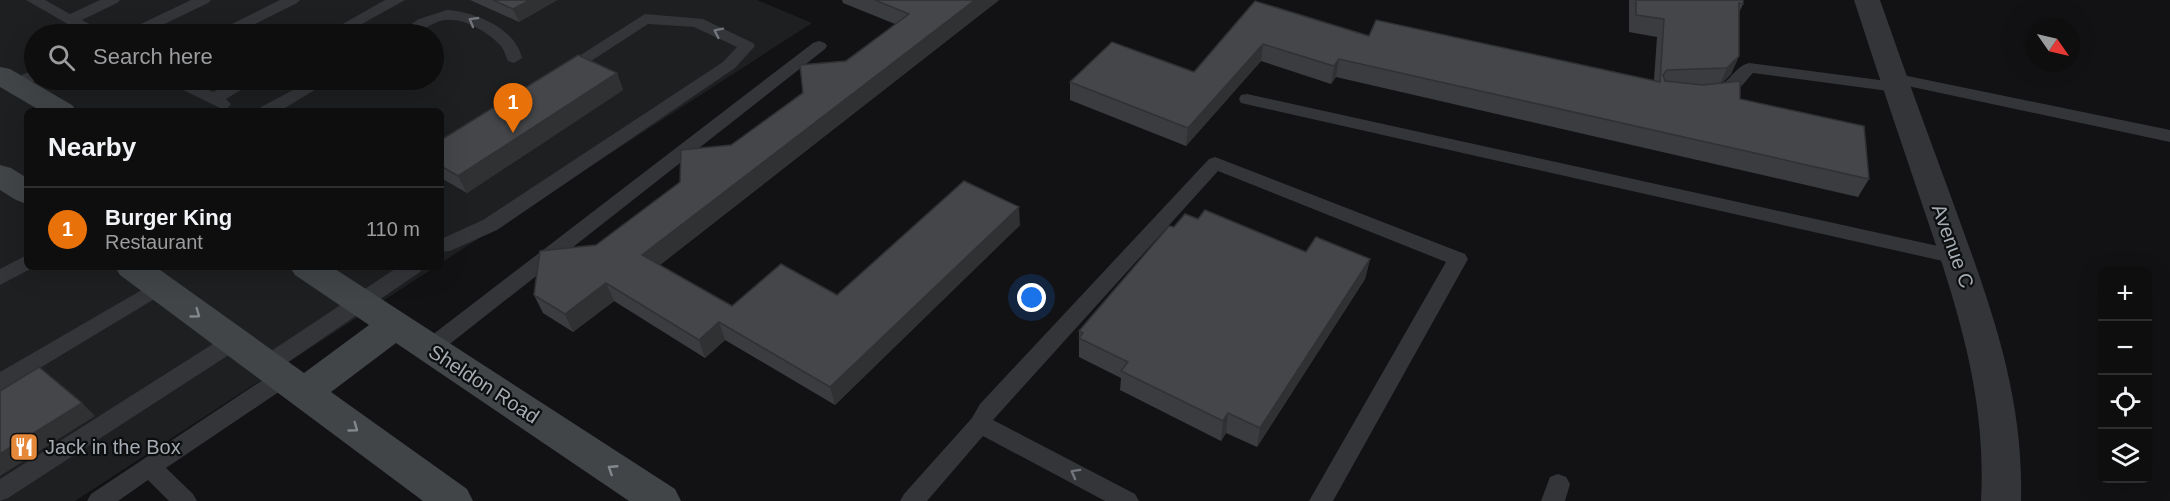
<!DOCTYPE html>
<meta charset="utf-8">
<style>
body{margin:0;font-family:Arial,sans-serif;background:#171718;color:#f1f3f6}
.controls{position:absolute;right:18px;bottom:18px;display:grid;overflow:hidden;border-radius:9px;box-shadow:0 6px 24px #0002}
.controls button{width:54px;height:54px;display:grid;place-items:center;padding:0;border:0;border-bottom:2px solid #2e2e2f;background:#0e0e0f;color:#f1f3f6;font:30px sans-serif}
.compass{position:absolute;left:2026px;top:18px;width:54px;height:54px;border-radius:50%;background:#0e0e0f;box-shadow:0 6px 24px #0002;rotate:124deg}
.you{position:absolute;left:1032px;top:298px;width:21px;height:21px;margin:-15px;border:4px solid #fff;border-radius:50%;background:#1a73e8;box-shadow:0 0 0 9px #1a73e833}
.badge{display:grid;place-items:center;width:39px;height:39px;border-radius:50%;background:#8c9099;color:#fff;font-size:20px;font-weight:700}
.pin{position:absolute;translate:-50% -50px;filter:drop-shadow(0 2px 3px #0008)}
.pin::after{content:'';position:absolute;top:32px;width:21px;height:18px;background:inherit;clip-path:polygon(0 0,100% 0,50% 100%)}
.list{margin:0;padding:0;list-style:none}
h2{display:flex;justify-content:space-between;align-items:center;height:78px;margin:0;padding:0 24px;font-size:26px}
h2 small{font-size:20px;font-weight:400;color:#9b9c9e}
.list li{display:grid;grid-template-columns:39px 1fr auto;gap:18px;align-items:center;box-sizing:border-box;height:84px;padding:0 24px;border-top:2px solid #2e2e2f}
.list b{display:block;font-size:22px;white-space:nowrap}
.list p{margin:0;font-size:20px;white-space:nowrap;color:#9b9c9e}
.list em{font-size:20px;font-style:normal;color:#9b9c9e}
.icon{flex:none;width:33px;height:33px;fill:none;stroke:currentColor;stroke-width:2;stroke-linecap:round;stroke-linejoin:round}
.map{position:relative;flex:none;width:2170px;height:501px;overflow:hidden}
.search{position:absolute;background:#0e0e0f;box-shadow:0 6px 24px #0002;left:24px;top:24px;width:420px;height:66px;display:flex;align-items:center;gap:15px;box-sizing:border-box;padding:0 21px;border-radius:33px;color:#9b9c9e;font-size:22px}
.panel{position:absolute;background:#0e0e0f;box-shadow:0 6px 24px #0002;left:24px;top:108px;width:420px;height:162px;border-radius:9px}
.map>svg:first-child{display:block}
.built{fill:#1e1f21;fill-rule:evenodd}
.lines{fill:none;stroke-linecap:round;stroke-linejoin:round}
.service{fill:#333538;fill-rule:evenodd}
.minor{fill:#333538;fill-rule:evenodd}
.secondary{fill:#424548;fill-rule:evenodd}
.wall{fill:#3a3c3f}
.shaded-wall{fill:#303133}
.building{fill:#444649;stroke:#303133;stroke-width:1.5}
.oneway{stroke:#72767c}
.oneway2{stroke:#82888e}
.labels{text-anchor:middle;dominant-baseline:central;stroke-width:4.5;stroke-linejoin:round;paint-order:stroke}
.street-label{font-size:20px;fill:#a5acb3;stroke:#0d0e0f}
.poi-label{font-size:20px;fill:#a5acb3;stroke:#0d0e0f;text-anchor:start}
</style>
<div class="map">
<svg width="2170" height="501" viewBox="0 0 2170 501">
<rect width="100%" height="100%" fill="#121214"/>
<!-- built -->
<path class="built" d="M0,0h757l55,23 -371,240v-152h-414v156h408l-360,234h-75zM34,34h400v46h-400z"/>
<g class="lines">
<!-- service -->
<path class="service" d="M26,0h19l25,14 30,-14h20l-3,3 -35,17 20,11 2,3h-19z
M191,0h20l-3,3 -64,31h-20l2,-3z
M280,0h20l-3,3 -62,31h-19l2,-3z
M385,0h20l-61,34h-19z
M447,10c28,2 68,18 75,48l-8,5 -6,-2c-3,-5 -3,-11 -8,-16 -13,-14 -40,-30 -60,-24 -18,7 -24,15 -44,13l23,-15z
M645,14l58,5 50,24 2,3 -20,22 -238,162 -47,21 -9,1v-13l42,-19 240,-158 14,-15 -43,-20 -46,-3 -80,52h-12l-2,-4z
M819,41l6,2 2,3 -2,3 -388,305 -7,2 -7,-2 -4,-6 4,-6 390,-299z
M1749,63l138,18 -2,-3 2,-4 6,-1 277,57v12l-267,-57 -1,6 -6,1 -143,-19c-13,14 -22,30 -43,25l-2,-4 2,-4c20,-5 23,-23 39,-27z
M34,70v10h4l-23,9 -8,-5 2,-4z
M169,80h20l24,12 24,-12h20l-31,19 5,5 -3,4 -6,1 -51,-25z
M312,80h19l-51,31h-22l3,-4z
M1247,94l709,156 7,2 3,5 -3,5 -7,2 -715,-161 -2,-4 2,-4z
M1215,157l250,97 3,5 -135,242h-24l137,-239 -228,-91 -225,249 142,74 4,7h-34l-122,-65 -56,65h-27l4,-7 68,-76 8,-14 229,-245z
M27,255v12h7l-34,18v-16z
M398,267h25l-3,5 -145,99 -8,2 -8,-2 -3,-6 3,-6z
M159,280l7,2 3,5 -3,5 -166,100v-20z
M234,333l7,2 4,6 -4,6 -233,151 -8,3v-22l227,-144z
M284,369l8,2 3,6 -3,6 -126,85 27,26 4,7h-28l-21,-21 -30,21h-31l4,-7 185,-123z
M1558,474l8,3 4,7 -5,17h-24l9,-24z"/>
<!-- minor -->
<path class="minor" d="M1854,0h26c23,66 47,132 71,197 37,102 73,193 70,304h-40c6,-111 -27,-203 -62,-306 -22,-65 -44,-130 -65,-195z"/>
<!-- secondary -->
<path class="secondary" d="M0,67l10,2 62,36 5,6h-36l-41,-24z
M0,165l11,3 16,10v26l-11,-4 -16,-10z
M115,267h41l148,106 65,-48 -74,-50 -5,-8h42l343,222 6,12h-52l-233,-158 -65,49 136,97 6,12h-50l-303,-226z"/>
</g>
<!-- wall -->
<path class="wall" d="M470,0h87l-38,22z
M842,0h157l-339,265 72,41 105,-11 183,-70 -185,180 -110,-65 -20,18 -91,-57 -41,31 -30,-19 -9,-18 62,-50 299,-221 -52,-21z
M1629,0h114v4l-4,9v43l-8,18 -9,9 18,16 129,80 -11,18 -522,-120 -5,7 -70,-23 -75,85 -116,-46v-18l124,-10 61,-71 114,35 285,44 3,-43 -28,-5z
M617,73l6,17 -156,103 -26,-15v-38z
M1174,227l132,25 64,7 -5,20 -108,168 -31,-14 -5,8 -101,-51 1,-12 -42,-21v-26z"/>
<!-- shaded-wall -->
<path class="shaded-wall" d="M530,0h27l-38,22 -6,-13z
M975,0h24l-350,273 -7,-18z
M1263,44l-2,17 -75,85 2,-18z
M1739,56l-8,18 -12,12 8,-18z
M1339,59l-3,18 -5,7 3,-18z
M617,73l6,17 -156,103 -9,-17z
M1019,207l1,18 -185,180 -5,-18z
M1370,259l-5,20 -108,168 3,-19z
M606,283l8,18 -41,31 -8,-18z
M719,322l6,18 -20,18 -6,-18z
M82,403l13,13 -95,60v-22z
M1228,413l-2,20 -5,8 2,-20z"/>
<!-- building -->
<path class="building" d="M493,0h37l-17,9z
M875,0h100l-333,255 90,51 49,-42 56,31 127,-114 55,26 -189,180 -111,-65 -20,18 -93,-57 -41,31 -31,-19 6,-44 56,-6 84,-63 1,-32 50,-5 72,-52 -3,-28 46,-4 63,-47z
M1636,0h107v4l-4,-1v53l-12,12 -60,2 -4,5 2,6 38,4 37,-4v18l124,27 5,53 -530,-120 -5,7 -71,-22 -75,84 -118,-46 42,-40 82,30 61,-71 114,35 7,-16 284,62 4,-63 -28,-4z
M578,55l39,18 -159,103 -17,-10v-26z
M1205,210l101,42 10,-15 54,22 -110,169 -32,-15 -5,8 -102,-50 7,-9 -49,-24 4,-5 -4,-2 90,-105 5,1 11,-13 13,5z
M39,367l43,36 -82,51v-63z"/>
<!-- one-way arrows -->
<defs><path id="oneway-chevron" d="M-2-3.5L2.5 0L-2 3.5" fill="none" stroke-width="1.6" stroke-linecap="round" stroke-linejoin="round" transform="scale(1.5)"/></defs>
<g class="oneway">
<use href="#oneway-chevron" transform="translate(473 21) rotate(-150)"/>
<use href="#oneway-chevron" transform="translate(718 32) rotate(-154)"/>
<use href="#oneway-chevron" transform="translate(1075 473) rotate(-151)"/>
</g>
<g class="oneway2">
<use href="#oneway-chevron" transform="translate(196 314) rotate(36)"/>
<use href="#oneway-chevron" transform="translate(354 428) rotate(36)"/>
<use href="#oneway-chevron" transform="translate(612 469) rotate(-147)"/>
</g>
<!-- icons -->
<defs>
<g id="restaurant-square" transform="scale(1.5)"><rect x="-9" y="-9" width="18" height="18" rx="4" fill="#e58839" stroke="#0d0e0f"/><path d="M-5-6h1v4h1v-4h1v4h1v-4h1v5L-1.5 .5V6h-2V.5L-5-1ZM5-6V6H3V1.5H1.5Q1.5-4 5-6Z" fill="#fff"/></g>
</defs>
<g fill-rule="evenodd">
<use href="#restaurant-square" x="24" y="447"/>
</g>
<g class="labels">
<!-- street labels -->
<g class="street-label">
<text transform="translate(1953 246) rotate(70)">Avenue C</text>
<text transform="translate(484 384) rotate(33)">Sheldon Road</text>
</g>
<!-- poi labels -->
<g class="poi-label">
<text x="45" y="447">Jack in the Box</text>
</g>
</g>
</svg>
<div class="controls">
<button>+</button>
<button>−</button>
<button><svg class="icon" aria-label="locate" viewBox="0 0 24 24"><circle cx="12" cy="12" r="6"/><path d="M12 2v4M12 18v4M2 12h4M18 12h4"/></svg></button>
<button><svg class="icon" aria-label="layers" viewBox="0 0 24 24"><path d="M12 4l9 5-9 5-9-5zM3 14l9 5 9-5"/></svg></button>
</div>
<svg class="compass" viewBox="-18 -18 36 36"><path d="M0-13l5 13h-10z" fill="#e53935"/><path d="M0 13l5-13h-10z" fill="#9b9c9e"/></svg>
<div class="you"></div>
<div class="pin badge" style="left:513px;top:133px;background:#e8710a">1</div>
<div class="search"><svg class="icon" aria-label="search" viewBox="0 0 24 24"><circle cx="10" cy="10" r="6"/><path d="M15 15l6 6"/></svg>Search here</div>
<section class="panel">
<h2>Nearby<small></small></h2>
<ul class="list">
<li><span class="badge" style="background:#e8710a">1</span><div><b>Burger King</b><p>Restaurant</p></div><em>110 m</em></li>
</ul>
</section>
</div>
